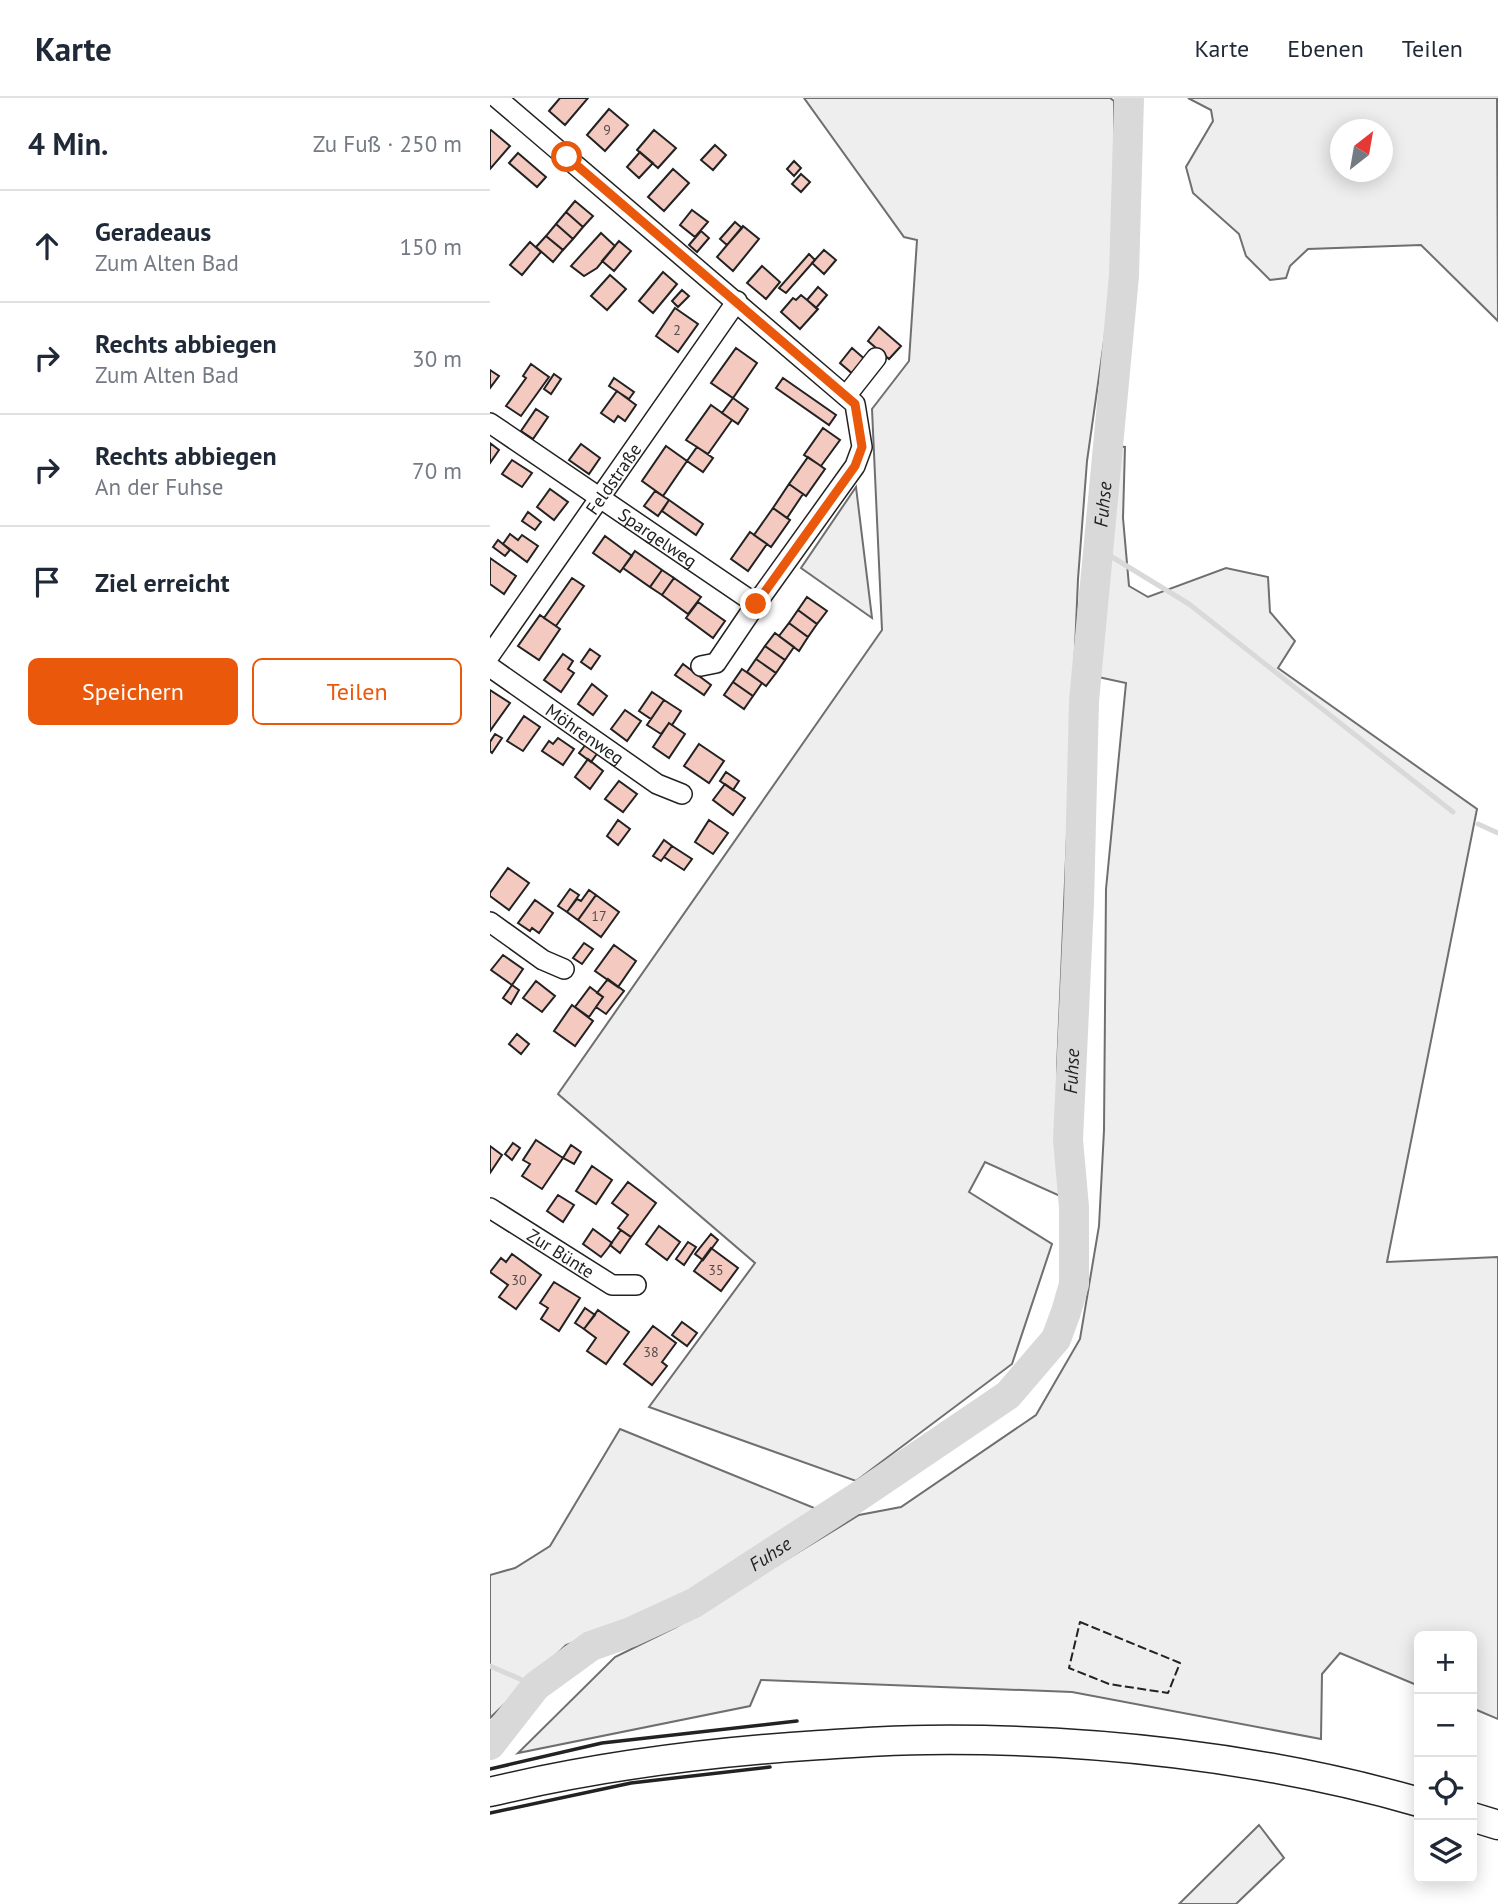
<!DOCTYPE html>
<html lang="de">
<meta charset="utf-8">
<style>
body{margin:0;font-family:"PT Sans",sans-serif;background:#f2f2f3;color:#1f2937}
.controls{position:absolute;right:21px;bottom:21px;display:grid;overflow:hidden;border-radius:10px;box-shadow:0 4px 18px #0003}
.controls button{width:63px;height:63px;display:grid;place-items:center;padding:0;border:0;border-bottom:2px solid #e0e1e3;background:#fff;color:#1f2937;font:35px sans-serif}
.compass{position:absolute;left:840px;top:21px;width:63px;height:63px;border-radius:50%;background:#fff;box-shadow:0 4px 18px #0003;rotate:31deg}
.stop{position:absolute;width:21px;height:21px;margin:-16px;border:5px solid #ea580c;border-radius:50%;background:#fff}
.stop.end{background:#ea580c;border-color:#fff;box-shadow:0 2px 7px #0008}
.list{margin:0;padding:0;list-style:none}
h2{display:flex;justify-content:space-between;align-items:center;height:91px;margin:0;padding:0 28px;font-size:30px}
h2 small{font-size:23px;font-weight:400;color:#747a83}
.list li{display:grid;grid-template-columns:46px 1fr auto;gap:21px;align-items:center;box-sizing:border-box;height:112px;padding:0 28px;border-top:2px solid #e0e1e3}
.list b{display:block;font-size:26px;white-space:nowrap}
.list p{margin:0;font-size:23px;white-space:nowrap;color:#747a83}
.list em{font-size:23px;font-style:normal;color:#747a83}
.actions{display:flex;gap:14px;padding:21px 28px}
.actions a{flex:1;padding:16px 0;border:2px solid #ea580c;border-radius:10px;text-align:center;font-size:24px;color:#ea580c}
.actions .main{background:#ea580c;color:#fff}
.icon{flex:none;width:38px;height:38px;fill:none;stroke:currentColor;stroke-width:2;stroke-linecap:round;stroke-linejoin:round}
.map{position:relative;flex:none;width:1008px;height:1806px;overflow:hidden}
header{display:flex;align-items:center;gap:42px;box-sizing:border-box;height:98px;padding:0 35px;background:#fff;border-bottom:2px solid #e0e1e3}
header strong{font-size:33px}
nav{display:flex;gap:38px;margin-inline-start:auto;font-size:24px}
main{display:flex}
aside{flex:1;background:#fff}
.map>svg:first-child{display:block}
.green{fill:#eee;stroke:#6f6f6f;stroke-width:2;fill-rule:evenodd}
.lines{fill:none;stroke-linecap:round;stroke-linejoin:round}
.stream{stroke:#d9d9d9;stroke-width:5}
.river{stroke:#d9d9d9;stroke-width:30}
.building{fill:#f3c9c0;stroke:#222;stroke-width:2}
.minor-casing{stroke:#222;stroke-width:22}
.highway-casing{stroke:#222;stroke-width:31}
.minor{stroke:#fff;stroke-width:19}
.highway{stroke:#fff;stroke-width:28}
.fence{stroke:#222;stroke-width:2;stroke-dasharray:9 3.5;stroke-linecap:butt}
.wall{stroke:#222;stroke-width:3.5}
.route{stroke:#ea580c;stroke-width:9}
.labels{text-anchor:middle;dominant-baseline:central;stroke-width:5;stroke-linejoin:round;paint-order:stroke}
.number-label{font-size:14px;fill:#564c4a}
.street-label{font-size:18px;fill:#222;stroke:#fff}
.water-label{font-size:19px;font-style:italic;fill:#222;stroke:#fff}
</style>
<header>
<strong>Karte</strong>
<nav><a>Karte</a><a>Ebenen</a><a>Teilen</a></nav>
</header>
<main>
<aside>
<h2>4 Min.<small>Zu Fuß · 250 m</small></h2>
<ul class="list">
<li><svg class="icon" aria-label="ahead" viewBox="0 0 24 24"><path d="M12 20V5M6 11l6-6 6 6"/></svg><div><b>Geradeaus</b><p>Zum Alten Bad</p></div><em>150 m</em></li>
<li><svg class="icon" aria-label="right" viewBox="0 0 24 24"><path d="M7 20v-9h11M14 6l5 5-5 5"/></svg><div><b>Rechts abbiegen</b><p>Zum Alten Bad</p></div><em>30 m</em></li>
<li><svg class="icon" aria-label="right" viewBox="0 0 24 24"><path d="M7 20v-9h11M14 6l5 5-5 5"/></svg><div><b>Rechts abbiegen</b><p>An der Fuhse</p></div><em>70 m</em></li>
<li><svg class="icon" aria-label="arrive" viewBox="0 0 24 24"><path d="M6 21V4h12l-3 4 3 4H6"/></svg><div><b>Ziel erreicht</b></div></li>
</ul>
<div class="actions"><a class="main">Speichern</a><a>Teilen</a></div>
</aside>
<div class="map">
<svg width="1008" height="1806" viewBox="0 0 1008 1806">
<rect width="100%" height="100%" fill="#fff"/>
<!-- green -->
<path class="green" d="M314,0h306l4,3v170l-27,190 -9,118 -21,490 3,127 -75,-34 -16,30 83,52 -40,120 -156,117 -207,-74 106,-144 -197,-169 324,-464 -10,-221 37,-48 8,-121 -13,-3z
M698,0h309l1,223 -77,-76 -113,4 -18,17 -4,12 -16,2 -24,-24 -7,-22 -46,-41 -7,-26 27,-46 -2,-11zM850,32h42v42h-42z
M626,348l9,1 -2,71 6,68 19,11 78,-29 42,9 2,35 25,29 -17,27 199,141 -90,453 111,-5v462l-26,-11v-72h-53v50l-79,-33 -18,21 -1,65 -249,-47 -311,-12 -11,26 -232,47 97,-96 61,-30 183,-112 42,-8 135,-92 44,-76 19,-113 5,-96 2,-241 20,-206 -28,-6 4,-33z
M366,389l16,131 -71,-50z
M130,1331l204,83 -118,74 -104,46 -36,13 -76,73v-143l25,-7 35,-22z
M769,1727l25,33 -48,46h-57z"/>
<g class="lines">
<!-- stream -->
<path class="stream" d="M609,451l90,55 264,208
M988,726l20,9
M0,1568l46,20"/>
<!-- river -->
<path class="river" id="s1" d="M0,1647l46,-59 55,-40 40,-14 63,-29 162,-105 152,-103 48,-56 10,-27 8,-28v-77l-6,-67 11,-237 5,-202 40,-425 5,-178"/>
</g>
<!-- building -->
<path class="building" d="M70,0h28l-23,27 -16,-14z
M119,11l19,16 -23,26 -18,-16z
M1,32l19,16 -20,23v-38z
M164,32l22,18 -18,20 -21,-18z
M225,47l11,10 -13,15 -12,-10z
M150,54l13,11 -14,15 -12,-11z
M28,55l28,24 -9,10 -28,-24z
M304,63l7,7 -7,8 -7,-7z
M183,71l16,14 -25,28 -16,-14z
M311,76l9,8 -9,10 -9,-8z
M85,103l18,15 -10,11 -17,-15z
M202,112l16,12 -13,15 -15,-12z
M76,114l17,15 -10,12 -17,-15z
M245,124l7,6 -15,17 -7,-6z
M66,126l17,15 -10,11 -17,-14z
M253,128l16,13 -26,32 -16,-14z
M211,133l8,7 -12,14 -8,-7z
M111,135l14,13 -18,22 -13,8 -13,-10z
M56,138l17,14 -10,12 -17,-15z
M129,143l12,10 -17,20 -12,-10z
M40,144l11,10 -19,23 -12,-10z
M334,152l12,10 -12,14 -12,-11z
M319,156l6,6 -29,33 -7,-5z
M272,168l18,16 -14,17 -19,-16z
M173,174l14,12 -24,29 -14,-12z
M120,177l16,14 -19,21 -16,-14z
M328,189l9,8 -11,13 -9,-8z
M192,192l7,6 -11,11 -6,-6z
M311,197l17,14 -18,20 -19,-17 12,-14 3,2z
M185,210l23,16 -20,28 -22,-16z
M389,229l22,19 -12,13 -21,-18z
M246,250l21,15 -24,35 -22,-15z
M362,250l15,13 -13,14 -14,-12z
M41,266l18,13 -28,39 -15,-10 20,-28 -3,-2z
M0,272l9,6 -9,12z
M64,276l7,5 -10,15 -7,-5z
M124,280l20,14 -5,7 -20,-13z
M293,280l53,37 -7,10 -53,-37z
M127,293l19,14 -11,16 -7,-5 -4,6 -13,-9z
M243,300l15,11 -10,15 -16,-11z
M221,307l21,15 -24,34 -22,-14z
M46,311l12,8 -15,22 -12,-8z
M333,330l17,12 -19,26 -17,-11z
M0,345l9,7 -9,13z
M91,346l19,14 -11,16 -20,-14z
M176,348l21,15 -24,35 -21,-15z
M207,349l16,11 -10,14 -16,-11z
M318,359l17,12 -19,27 -17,-12z
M22,362l20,13 -10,14 -20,-13z
M299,386l14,10 -16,24 -14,-10z
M60,391l18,13 -14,18 -17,-13z
M165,393l14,9 -11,16 -14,-10z
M179,402l34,24 -7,11 -34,-24z
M283,410l17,12 -19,27 -17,-12z
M38,414l13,10 -6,8 -13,-9z
M260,434l17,12 -19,27 -17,-12z
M20,436l8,6 4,-5 16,11 -11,16 -24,-18z
M115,438l27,20 -12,16 -27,-19z
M8,442l12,10 -5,6 -12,-9z
M145,453l27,19 -12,17 -27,-19z
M0,460l26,18 -12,18 -14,-10z
M172,472l12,8 -12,17 -12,-8z
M82,480l12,8 -28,40 -12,-8z
M184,480l27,19 -13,17 -26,-19z
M317,499l20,14 -10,13 -19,-14z
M208,504l27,19 -12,17 -27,-20z
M308,512l19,14 -9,13 -19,-14z
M50,517l20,14 -21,31 -21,-14z
M299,525l19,14 -9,14 -20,-15z
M285,535l19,14 -9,13 -20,-14z
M275,548l20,14 -9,13 -20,-14z
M100,551l10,7 -9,13 -10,-7z
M73,556l10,7 -5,8 6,4 -13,19 -17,-12z
M266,561l20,14 -10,13 -19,-14z
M193,566l28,21 -7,10 -29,-20z
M252,571l20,14 -9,13 -20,-14z
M243,584l20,14 -9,13 -20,-14z
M102,586l15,12 -14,19 -15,-11z
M0,592l20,13 -20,28z
M162,594l12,8 -13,19 -12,-8z
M174,602l17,11 -9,14 -3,-2 -8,11 -14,-9z
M135,612l16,11 -14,20 -16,-12z
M34,618l16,11 -17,24 -16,-10z
M179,625l16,11 -16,24 -16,-11z
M5,636l7,4 -10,15 -2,-2v-9z
M68,640l16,11 -11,16 -21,-14 7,-10 4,3z
M97,645l12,8 -8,11 -12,-9z
M209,646l25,17 -15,22 -25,-17z
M98,661l15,12 -13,18 -15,-12z
M236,674l13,9 -6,9 -13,-9z
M129,683l18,13 -14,18 -18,-13z
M235,686l20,14 -12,17 -20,-15z
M128,722l12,9 -12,16 -11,-9z
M219,722l19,13 -15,21 -18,-12z
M174,742l8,6 -11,15 -8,-5z
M182,748l20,13 -8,11 -20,-13z
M18,770l21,15 -20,27 -19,-14v-3z
M80,791l9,6 -12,17 -9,-6z
M99,792l7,5 -18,25 -11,-8 10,-13 4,2z
M106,797l23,17 -18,25 -23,-17z
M45,802l18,13 -14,20 -7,-5 -2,3 -12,-8z
M94,845l9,6 -11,15 -9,-6z
M124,847l22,16 -18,26 -23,-16z
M13,857l20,14 -11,16 -21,-15z
M118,881l16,12 -18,23 -10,-7 7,-10 -6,-4z
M46,883l19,15 -13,16 -19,-14z
M22,887l7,5 -8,14 -8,-6z
M100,889l13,10 -14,20 -14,-10z
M82,907l21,16 -18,25 -21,-15z
M27,936l12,10 -8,10 -12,-10z
M46,1042l27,18 -21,31 -20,-13 8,-12 -7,-4z
M23,1045l7,5 -8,12 -7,-6z
M81,1047l10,7 -7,12 -11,-6z
M0,1048l12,9 -12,18z
M102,1068l20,14 -16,24 -20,-13z
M138,1084l28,21 -25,34 -13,-9 10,-13 -16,-12z
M68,1097l16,10 -11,17 -16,-11z
M169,1128l21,16 -13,18 -21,-16z
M103,1131l19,14 -11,14 -18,-13z
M131,1132l10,7 -11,16 -10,-8z
M221,1136l7,6 -15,20 -8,-6z
M198,1144l8,5 -12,18 -8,-6z
M221,1150l27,20 -17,23 -27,-20z
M22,1156l29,21 -25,34 -17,-12 9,-12 -18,-13 11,-14 5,4z
M64,1184l26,16 -21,33 -18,-12 7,-11 -8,-5z
M95,1210l10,7 -11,14 -9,-6z
M108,1212l31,22 -23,32 -19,-13 9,-13 -12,-9z
M192,1224l15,11 -10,13 -15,-11z
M163,1228l23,17 -14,19 5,4 -15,19 -28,-21z"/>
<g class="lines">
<!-- minor casing -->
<g class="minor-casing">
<g id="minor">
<path d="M7,0l358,306 7,43 -7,19 -99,138 -40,59 -15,3"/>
<path d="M356,298l30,-38"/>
<path id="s2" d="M0,325l266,181"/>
<path id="s3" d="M0,557l247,-354"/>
<path id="s4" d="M0,569l167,117 25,10"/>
<path d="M0,824l53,38 21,9"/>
<path id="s5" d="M0,1110l122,77h24"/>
</g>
</g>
<!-- highway casing -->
<g class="highway-casing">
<path id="highway" d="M0,1694c108,-26 219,-40 330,-47 36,-2 71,-5 106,-5 164,-2 336,17 493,62
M982,1719l26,8"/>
</g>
<!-- minor -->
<use href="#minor" class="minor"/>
<!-- highway -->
<use href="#highway" class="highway"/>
<!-- fence -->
<path class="fence" d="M590,1524l100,41 -12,30 -59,-9 -40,-16z"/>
<!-- wall -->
<path class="wall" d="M0,1671l112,-26 195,-22
M0,1715l141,-30 139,-16"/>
</g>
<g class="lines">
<!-- route -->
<path class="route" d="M77,59l288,247 7,43 -7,19 -99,138"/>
</g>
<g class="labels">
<!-- number labels -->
<g class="number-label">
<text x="117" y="32">9</text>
<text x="187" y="232">2</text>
<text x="109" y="818">17</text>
<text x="226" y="1172">35</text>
<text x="29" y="1182">30</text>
<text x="161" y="1254">38</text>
</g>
<!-- street labels -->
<g class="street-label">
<text stroke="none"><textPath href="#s3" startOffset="215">Feldstraße</textPath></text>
<text stroke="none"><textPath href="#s2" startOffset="203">Spargelweg</textPath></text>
<text stroke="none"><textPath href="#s4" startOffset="116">Möhrenweg</textPath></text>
<text stroke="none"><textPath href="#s5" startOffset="84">Zur Bünte</textPath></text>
</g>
<!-- water labels -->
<g class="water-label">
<text stroke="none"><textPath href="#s1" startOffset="1544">Fuhse</textPath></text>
<text stroke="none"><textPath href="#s1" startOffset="976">Fuhse</textPath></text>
<text stroke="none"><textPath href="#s1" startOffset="345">Fuhse</textPath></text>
</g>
</g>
</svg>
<div class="controls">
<button>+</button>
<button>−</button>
<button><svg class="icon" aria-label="locate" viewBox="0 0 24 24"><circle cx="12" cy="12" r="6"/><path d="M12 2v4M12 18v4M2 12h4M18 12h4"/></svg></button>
<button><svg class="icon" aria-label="layers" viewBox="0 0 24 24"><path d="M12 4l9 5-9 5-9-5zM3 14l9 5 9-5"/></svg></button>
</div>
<svg class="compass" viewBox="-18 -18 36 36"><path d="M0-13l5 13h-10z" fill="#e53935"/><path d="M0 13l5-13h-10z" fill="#747a83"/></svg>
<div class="stop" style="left:77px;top:59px"></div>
<div class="stop end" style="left:266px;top:506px"></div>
</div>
</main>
